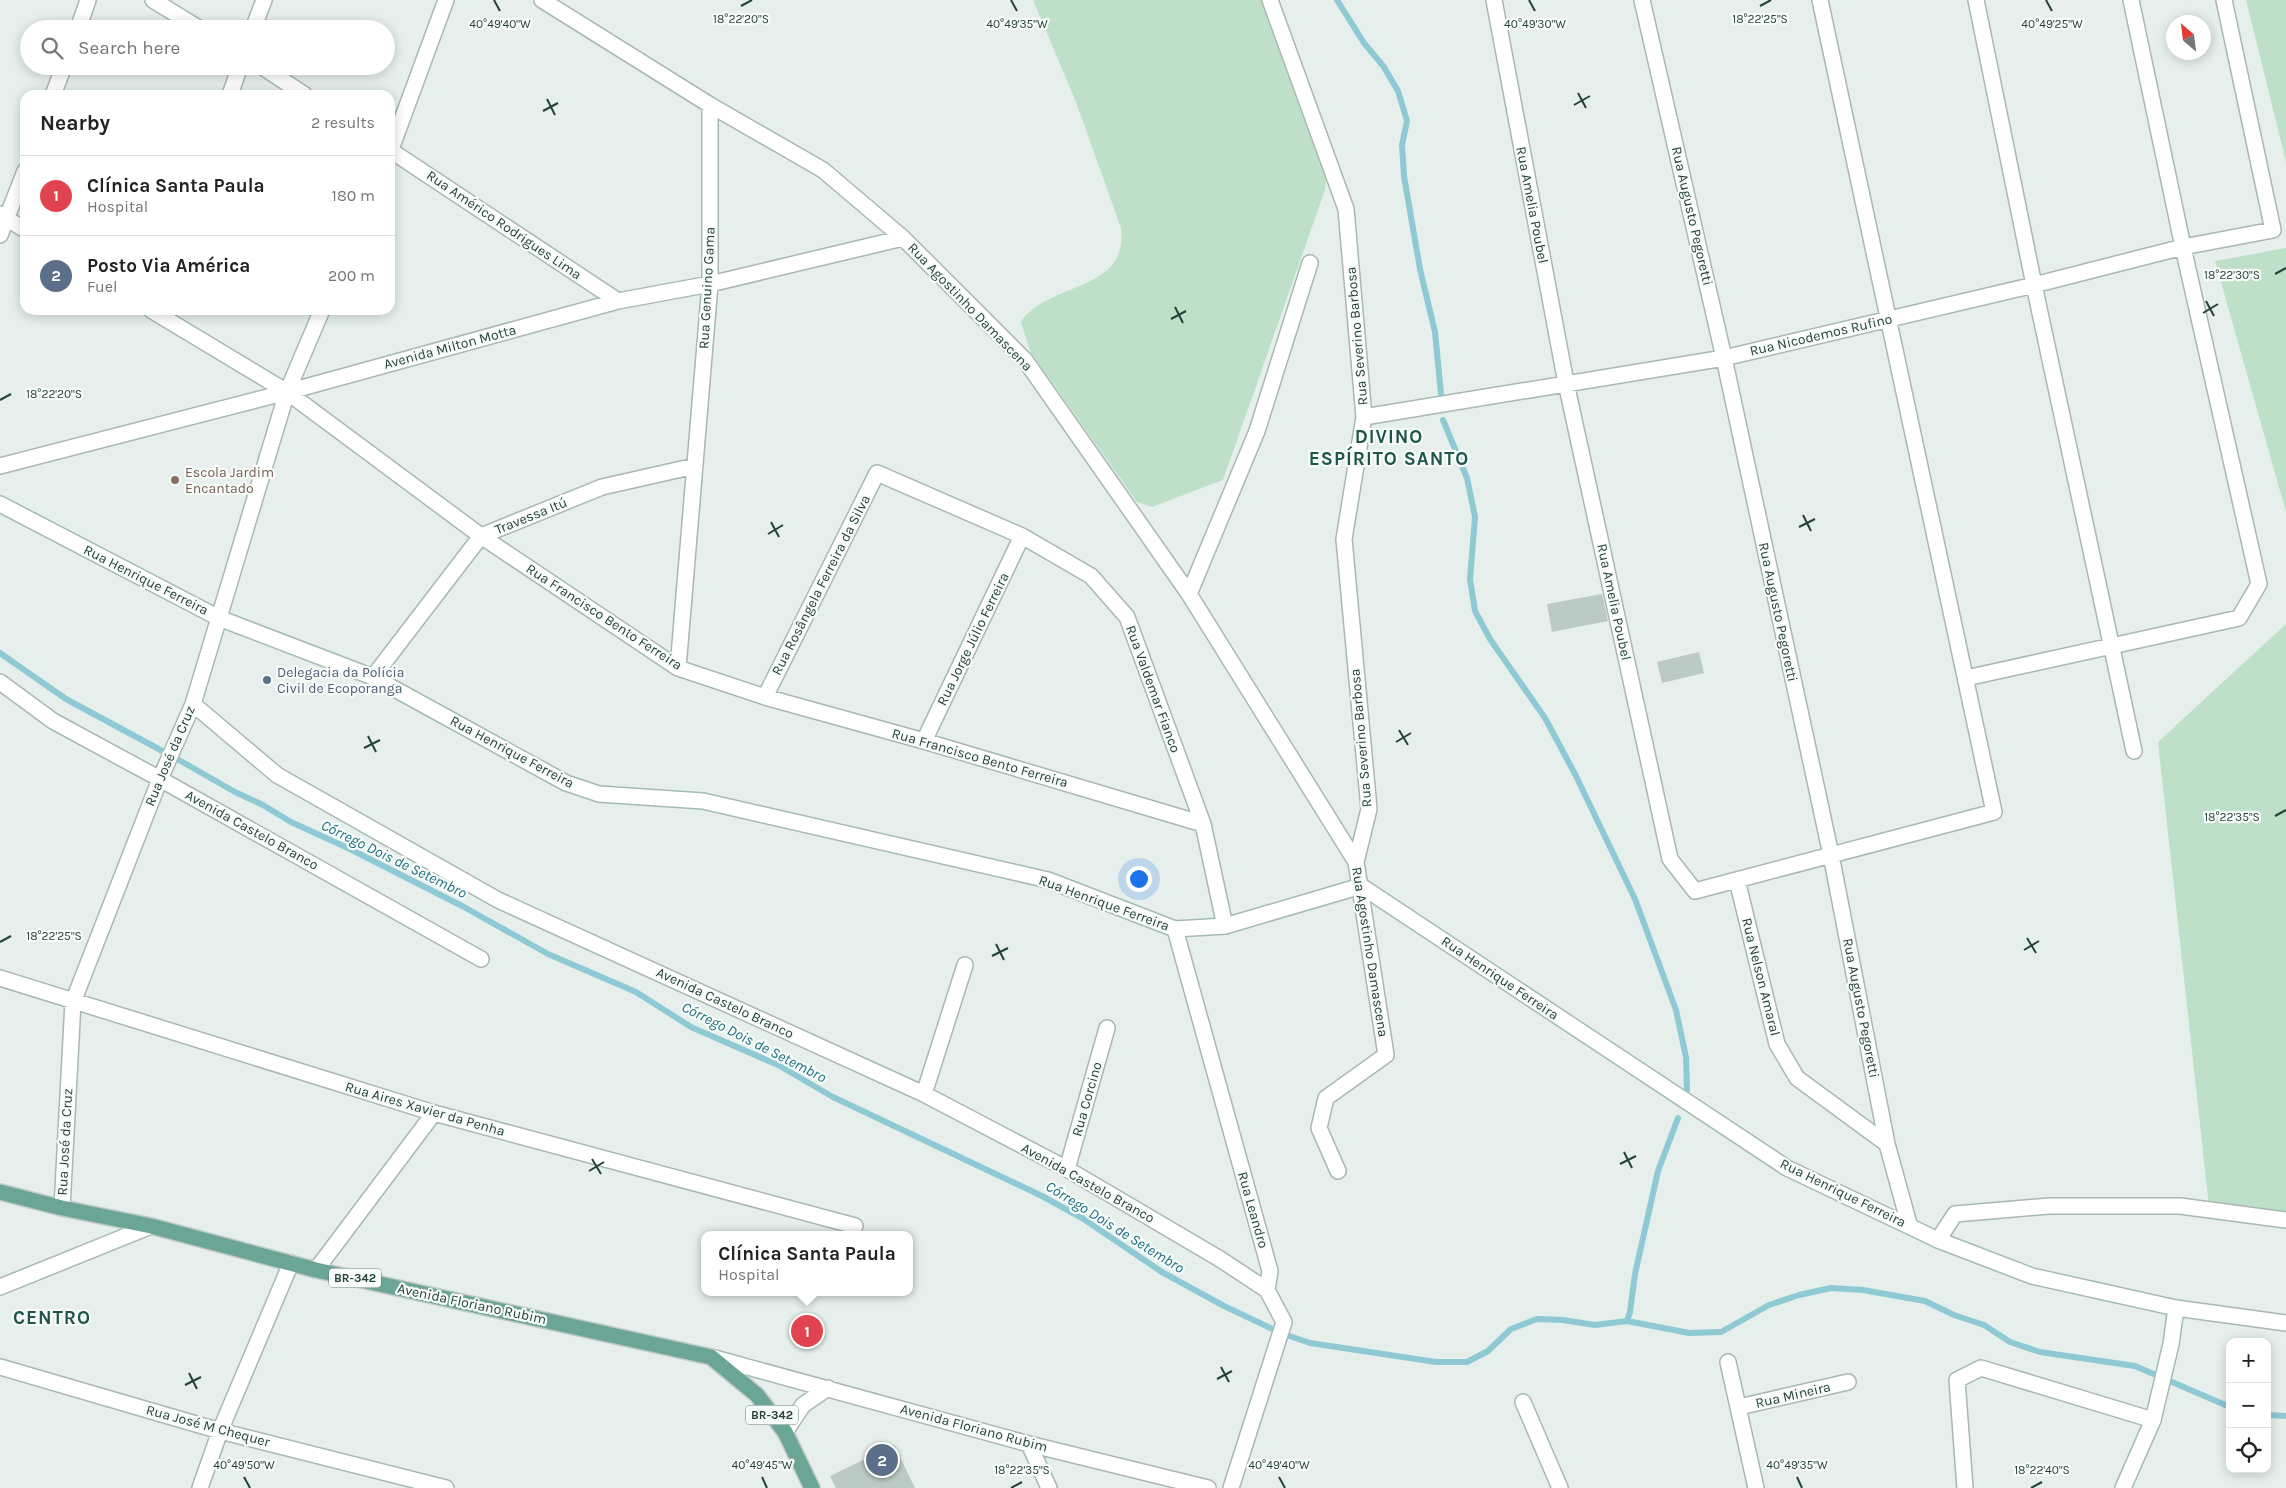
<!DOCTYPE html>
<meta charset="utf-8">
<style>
body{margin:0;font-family:Karla,sans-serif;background:#f2f2f2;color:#222}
.controls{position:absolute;right:15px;bottom:15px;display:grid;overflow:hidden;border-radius:10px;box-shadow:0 2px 12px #0003}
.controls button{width:45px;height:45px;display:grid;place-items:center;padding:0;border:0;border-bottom:1px solid #e0e0e0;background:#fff;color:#222;font:25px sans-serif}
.compass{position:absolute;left:2166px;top:15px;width:45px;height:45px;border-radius:50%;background:#fff;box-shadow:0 2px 12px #0003;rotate:332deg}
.you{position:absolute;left:1138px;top:878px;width:18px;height:18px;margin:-12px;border:4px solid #fff;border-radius:50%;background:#1a73e8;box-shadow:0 0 0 8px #1a73e833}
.badge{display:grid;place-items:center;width:32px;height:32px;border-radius:50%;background:#804e3d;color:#fff;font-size:16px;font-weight:700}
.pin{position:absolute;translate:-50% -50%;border:2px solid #fff;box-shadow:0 1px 5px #0006}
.popup{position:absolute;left:701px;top:1231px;width:212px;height:65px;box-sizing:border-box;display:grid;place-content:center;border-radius:10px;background:#fff;filter:drop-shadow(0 1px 4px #0005);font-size:16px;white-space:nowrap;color:#767676}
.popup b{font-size:19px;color:#222}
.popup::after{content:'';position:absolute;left:50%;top:100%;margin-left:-10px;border:10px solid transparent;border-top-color:#fff}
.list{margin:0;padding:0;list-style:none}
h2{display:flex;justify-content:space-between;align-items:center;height:65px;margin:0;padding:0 20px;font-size:21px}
h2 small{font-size:16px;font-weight:400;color:#767676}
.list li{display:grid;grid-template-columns:32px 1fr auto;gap:15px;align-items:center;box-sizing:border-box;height:80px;padding:0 20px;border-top:1px solid #e0e0e0}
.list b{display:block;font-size:19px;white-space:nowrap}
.list p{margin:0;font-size:16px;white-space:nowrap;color:#767676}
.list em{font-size:16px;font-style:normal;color:#767676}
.icon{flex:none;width:28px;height:28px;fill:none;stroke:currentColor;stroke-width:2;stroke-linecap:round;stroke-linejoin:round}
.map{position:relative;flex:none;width:2286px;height:1488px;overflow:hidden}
.search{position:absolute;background:#fff;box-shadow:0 2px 12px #0003;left:20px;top:20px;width:375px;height:55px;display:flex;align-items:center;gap:12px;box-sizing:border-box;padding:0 18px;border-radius:28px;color:#767676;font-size:19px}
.panel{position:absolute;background:#fff;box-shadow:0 2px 12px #0003;left:20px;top:90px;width:375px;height:225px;border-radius:15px}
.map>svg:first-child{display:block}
.green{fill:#bfe0c8}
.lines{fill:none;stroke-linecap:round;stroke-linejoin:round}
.stream{stroke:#8ec9d4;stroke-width:6}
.building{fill:#bbcac4}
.street-casing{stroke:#a8b8b2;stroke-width:18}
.secondary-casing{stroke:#a4bbb3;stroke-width:18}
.primary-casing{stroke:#c2cac8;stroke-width:18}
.street{stroke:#fff;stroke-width:15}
.secondary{stroke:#fff;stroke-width:15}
.primary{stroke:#6aa596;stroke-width:15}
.ticks{fill:none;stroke:#24423a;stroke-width:2}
.education-dot{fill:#8d6e63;stroke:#f7fbf9;stroke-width:2}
.service-dot{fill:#5c6f8a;stroke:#f7fbf9;stroke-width:2}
.labels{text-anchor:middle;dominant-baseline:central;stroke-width:4.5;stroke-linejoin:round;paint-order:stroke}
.shield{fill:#f7fbf9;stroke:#637a73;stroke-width:1}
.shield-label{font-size:12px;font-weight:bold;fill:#24423a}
.street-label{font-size:14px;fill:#24423a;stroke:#f7fbf9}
.education-label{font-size:14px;fill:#785e54;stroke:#f7fbf9;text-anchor:start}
.service-label{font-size:14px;fill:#4e5e75;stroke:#f7fbf9;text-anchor:start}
.water-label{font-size:15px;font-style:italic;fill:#1c6f80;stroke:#f7fbf9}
.district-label{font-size:19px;font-weight:bold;letter-spacing:1px;fill:#1f5548;stroke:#f7fbf9}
.ticks-label{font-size:12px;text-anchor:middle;fill:#24423a;stroke:#f7fbf9;stroke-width:4.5;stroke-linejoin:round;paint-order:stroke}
</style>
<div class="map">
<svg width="2286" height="1488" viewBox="0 0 2286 1488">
<rect width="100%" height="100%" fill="#e6efeb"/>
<!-- green -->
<path class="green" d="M1033,0h228l66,175 -2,15 -102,290 -71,27 -15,-5 -107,-151 -9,-29c27,-41 108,-29 100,-94l-45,-126z
M2246,0h40v162z
M2286,248v264l-71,-251z
M2286,624v589l-77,-7 -51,-464z"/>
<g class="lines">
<!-- stream -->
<path class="stream" d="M1337,0l27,43 20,24 14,24 9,30 -5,24 2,31 16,93 15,63 6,62
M1443,420l24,58 8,39 -5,62 5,32 15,28 55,79 30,56 60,125 41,111 10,47 1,33
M0,653l66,46 113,61 56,32 28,13 28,17 59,27 114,58 84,47 88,38 55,35 87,38 55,32 209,99 40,22 80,54 62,34 57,27 29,10 126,19h31l21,-11 23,-22 26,-10 26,1 32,5 32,-4 62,12 32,-1 48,-27 30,-10 32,-7 32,2 62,11 29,14 30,10 26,17 30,10 95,14 95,41
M1627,1321l3,-9 5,-38 23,-103 20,-53
M2267,1415l19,1"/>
</g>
<!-- building -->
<path class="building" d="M1602,594l6,27 -56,11 -5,-28z
M1699,652l5,21 -42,10 -5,-21z
M894,1445l21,43h-79l-6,-12z"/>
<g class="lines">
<!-- street casing -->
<g class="street-casing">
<path id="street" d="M153,0l47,29
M542,0l168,105v179l-32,384
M1270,0l76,209 18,208 -20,122 25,270 -13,53
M1494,0l72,383 104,476 25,32 299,-79 -174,-812
M1642,0l82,358 107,497 56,289 22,80
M1976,0l58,285 100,466
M78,29l10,-29
M253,29l11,-29
M261,66l44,29
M53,95l11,-29
M230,95l10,-29
M710,105l113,65 80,68 122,122 164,234 167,268 30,193 -60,43 -7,30 19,43
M390,150l228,151
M390,152l56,-152
M0,214l25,16
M0,235l25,-64
M151,310l136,82 194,144 197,132 87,29 159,44 279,83
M1364,417l360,-59 310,-73 149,-38 90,-17 -49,-230
M0,466l287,-74 331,-91 92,-17 193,-46
M1189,594l68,-163 53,-168
M373,677l108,-141 121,-49 93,-21
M1966,678l273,-60 20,-34 -76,-337 -52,-247
M0,682l53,39 107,58 321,180
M765,697l112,-224 145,63 69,40 36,41 76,207 22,102
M193,704l84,71 221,125 426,194 143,75 153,90 47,31
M924,741l98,-205
M1737,880l40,164 20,34 90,66
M1175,929l95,342 -3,19 17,32 -53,166
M0,978l434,135 421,113
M924,1094l41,-129
M1067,1169l40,-141
M62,1208l11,-206 87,-223 33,-75 94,-312 35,-82
M1938,1240l17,-26 94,-8h131l106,14
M316,1270l118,-157
M0,1287l151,-61
M2176,1308l110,15
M711,1357l318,87 179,44
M1728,1362l28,126
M0,1367l220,64 226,57
M1523,1402l37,86
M1739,1407l109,-25
M785,1432l18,-27 25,-17
M1029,1444l20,44
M200,1488l20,-57 71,-168
M1965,1488l-8,-108 24,-12 172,52"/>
</g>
<!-- secondary casing -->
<g class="secondary-casing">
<path id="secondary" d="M0,504l219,114 154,59 193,106 33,11 104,7 345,79 127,49 50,-3 136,-40 426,282 151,72 94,36 144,32 -5,36 -18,76 -30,68"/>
</g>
<!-- primary casing -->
<g class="primary-casing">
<path id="primary" d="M0,1192l62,16 89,18 165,44 395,87 46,38 28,37 27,56"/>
</g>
<!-- street -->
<use href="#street" class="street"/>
<!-- secondary -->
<use href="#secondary" class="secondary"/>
<!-- primary -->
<use href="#primary" class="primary"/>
</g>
<!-- ticks -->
<path class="ticks" d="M494,0l6,11M1011,0l6,11M1529,0l6,11M2046,0l6,11M741,6l11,-6M1760,6l11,-6M1578,93l8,15M547,99l8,16M1574,105l16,-9M543,111l15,-8M2275,274l11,-6M2206,301l8,15M1175,307l8,16M2203,313l15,-9M1171,319l15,-8M0,400l11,-6M1803,515l8,16M771,522l8,15M1799,527l16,-8M768,534l15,-9M1399,730l9,15M368,736l8,16M1396,742l15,-9M364,748l16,-8M2275,816l11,-6M2027,938l9,15M0,942l11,-6M996,944l8,16M2024,950l15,-9M992,956l16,-8M1624,1152l8,16M592,1159l9,15M1620,1164l16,-8M589,1171l15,-9M1221,1367l8,15M189,1373l8,16M1217,1379l15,-8M185,1385l16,-8M244,1477l6,11M762,1477l5,11M1279,1477l6,11M1797,1477l5,11M1011,1488l11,-6M2031,1488l11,-6"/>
<!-- markers -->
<circle class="education-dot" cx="175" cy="480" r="5"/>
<circle class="service-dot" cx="267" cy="680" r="5"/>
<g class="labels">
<!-- shield labels -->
<g class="shield">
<rect x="329" y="1268.5" width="52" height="19" rx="4"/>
<rect x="746" y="1405.5" width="52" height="19" rx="4"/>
</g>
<g class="shield-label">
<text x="355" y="1278">BR-342</text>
<text x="772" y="1415">BR-342</text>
</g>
<!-- street labels -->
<g class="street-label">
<text transform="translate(1532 205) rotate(79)">Rua Amelia Poubel</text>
<text transform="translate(1692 216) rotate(77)">Rua Augusto Pegoretti</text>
<text transform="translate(504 225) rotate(34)">Rua Américo Rodrigues Lima</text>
<text transform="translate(707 288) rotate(-87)">Rua Genuino Gama</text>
<text transform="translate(970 307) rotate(46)">Rua Agostinho Damascena</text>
<text transform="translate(1821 335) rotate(-13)">Rua Nicodemos Rufino</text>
<text transform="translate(1357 336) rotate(-95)">Rua Severino Barbosa</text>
<text transform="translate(450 347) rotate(-15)">Avenida Milton Motta</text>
<text transform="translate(531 516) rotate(-22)">Travessa Itú</text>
<text transform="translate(146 580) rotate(27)">Rua Henrique Ferreira</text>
<text transform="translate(821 585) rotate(-63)">Rua Rosângela Ferreira da Silva</text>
<text transform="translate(1614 602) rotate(78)">Rua Amelia Poubel</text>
<text transform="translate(1778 612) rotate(78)">Rua Augusto Pegoretti</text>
<text transform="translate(604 617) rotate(33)">Rua Francisco Bento Ferreira</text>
<text transform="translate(973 639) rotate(-64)">Rua Jorge Júlio Ferreira</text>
<text transform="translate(1153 689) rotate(70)">Rua Valdemar Fianco</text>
<text transform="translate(1361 738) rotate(-95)">Rua Severino Barbosa</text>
<text transform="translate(512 752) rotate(28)">Rua Henrique Ferreira</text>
<text transform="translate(170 756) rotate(-67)">Rua José da Cruz</text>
<text transform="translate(980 758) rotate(16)">Rua Francisco Bento Ferreira</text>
<text transform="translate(252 830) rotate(29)">Avenida Castelo Branco</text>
<text transform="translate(1104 903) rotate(20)">Rua Henrique Ferreira</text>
<text transform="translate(1370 952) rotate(81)">Rua Agostinho Damascena</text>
<text transform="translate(1761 977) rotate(76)">Rua Nelson Amaral</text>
<text transform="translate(1500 978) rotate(34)">Rua Henrique Ferreira</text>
<text transform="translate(725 1003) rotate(25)">Avenida Castelo Branco</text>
<text transform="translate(1861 1008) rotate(79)">Rua Augusto Pegoretti</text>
<text transform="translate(1087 1099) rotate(-74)">Rua Corcino</text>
<text transform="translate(425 1109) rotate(16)">Rua Aires Xavier da Penha</text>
<text transform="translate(65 1142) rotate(-87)">Rua José da Cruz</text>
<text transform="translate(1088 1183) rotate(29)">Avenida Castelo Branco</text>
<text transform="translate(1843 1193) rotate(26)">Rua Henrique Ferreira</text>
<text transform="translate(1253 1210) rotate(74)">Rua Leandro</text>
<text transform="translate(472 1304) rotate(12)">Avenida Floriano Rubim</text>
<text transform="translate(1793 1395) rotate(-13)">Rua Mineira</text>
<text transform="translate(208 1426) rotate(15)">Rua José M Chequer</text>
<text transform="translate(974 1428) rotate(15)">Avenida Floriano Rubim</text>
</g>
<!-- education labels -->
<g class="education-label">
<text x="185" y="472">Escola Jardim<tspan x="185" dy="16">Encantado</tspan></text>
</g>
<!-- service labels -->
<g class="service-label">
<text x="277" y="672">Delegacia da Polícia<tspan x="277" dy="16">Civil de Ecoporanga</tspan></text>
</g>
<!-- water labels -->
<g class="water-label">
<text transform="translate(394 859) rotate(26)">Córrego Dois de Setembro</text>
<text transform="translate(754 1042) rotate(27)">Córrego Dois de Setembro</text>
<text transform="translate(1115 1227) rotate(32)">Córrego Dois de Setembro</text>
</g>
<!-- district labels -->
<g class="district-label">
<text x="1389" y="437">DIVINO<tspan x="1389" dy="22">ESPÍRITO SANTO</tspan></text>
<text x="52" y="1318">CENTRO</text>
</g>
</g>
<g class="ticks-label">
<text x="741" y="23">18°22'20"S</text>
<text x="1760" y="23">18°22'25"S</text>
<text x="500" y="28">40°49'40"W</text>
<text x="1017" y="28">40°49'35"W</text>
<text x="1535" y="28">40°49'30"W</text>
<text x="2052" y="28">40°49'25"W</text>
<text x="2232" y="279">18°22'30"S</text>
<text x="54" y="398">18°22'20"S</text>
<text x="2232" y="821">18°22'35"S</text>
<text x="54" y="940">18°22'25"S</text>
<text x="244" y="1469">40°49'50"W</text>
<text x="762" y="1469">40°49'45"W</text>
<text x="1279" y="1469">40°49'40"W</text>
<text x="1797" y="1469">40°49'35"W</text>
<text x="1022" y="1474">18°22'35"S</text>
<text x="2042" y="1474">18°22'40"S</text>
</g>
</svg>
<div class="controls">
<button>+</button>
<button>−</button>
<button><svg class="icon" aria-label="locate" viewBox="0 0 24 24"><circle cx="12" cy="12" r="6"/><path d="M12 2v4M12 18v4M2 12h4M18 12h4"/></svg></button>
</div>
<svg class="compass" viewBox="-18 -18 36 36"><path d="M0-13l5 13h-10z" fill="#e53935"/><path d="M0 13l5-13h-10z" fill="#767676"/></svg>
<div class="you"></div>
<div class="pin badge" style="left:807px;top:1331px;background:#e0444e">1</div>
<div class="popup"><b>Clínica Santa Paula</b>Hospital</div>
<div class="pin badge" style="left:882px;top:1460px;background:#5c6f8a">2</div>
<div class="search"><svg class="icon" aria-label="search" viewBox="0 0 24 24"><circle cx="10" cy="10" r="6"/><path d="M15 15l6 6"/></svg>Search here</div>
<section class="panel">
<h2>Nearby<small>2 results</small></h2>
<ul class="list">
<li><span class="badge" style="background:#e0444e">1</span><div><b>Clínica Santa Paula</b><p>Hospital</p></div><em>180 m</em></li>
<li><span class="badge" style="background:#5c6f8a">2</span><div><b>Posto Via América</b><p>Fuel</p></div><em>200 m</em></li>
</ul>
</section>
</div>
